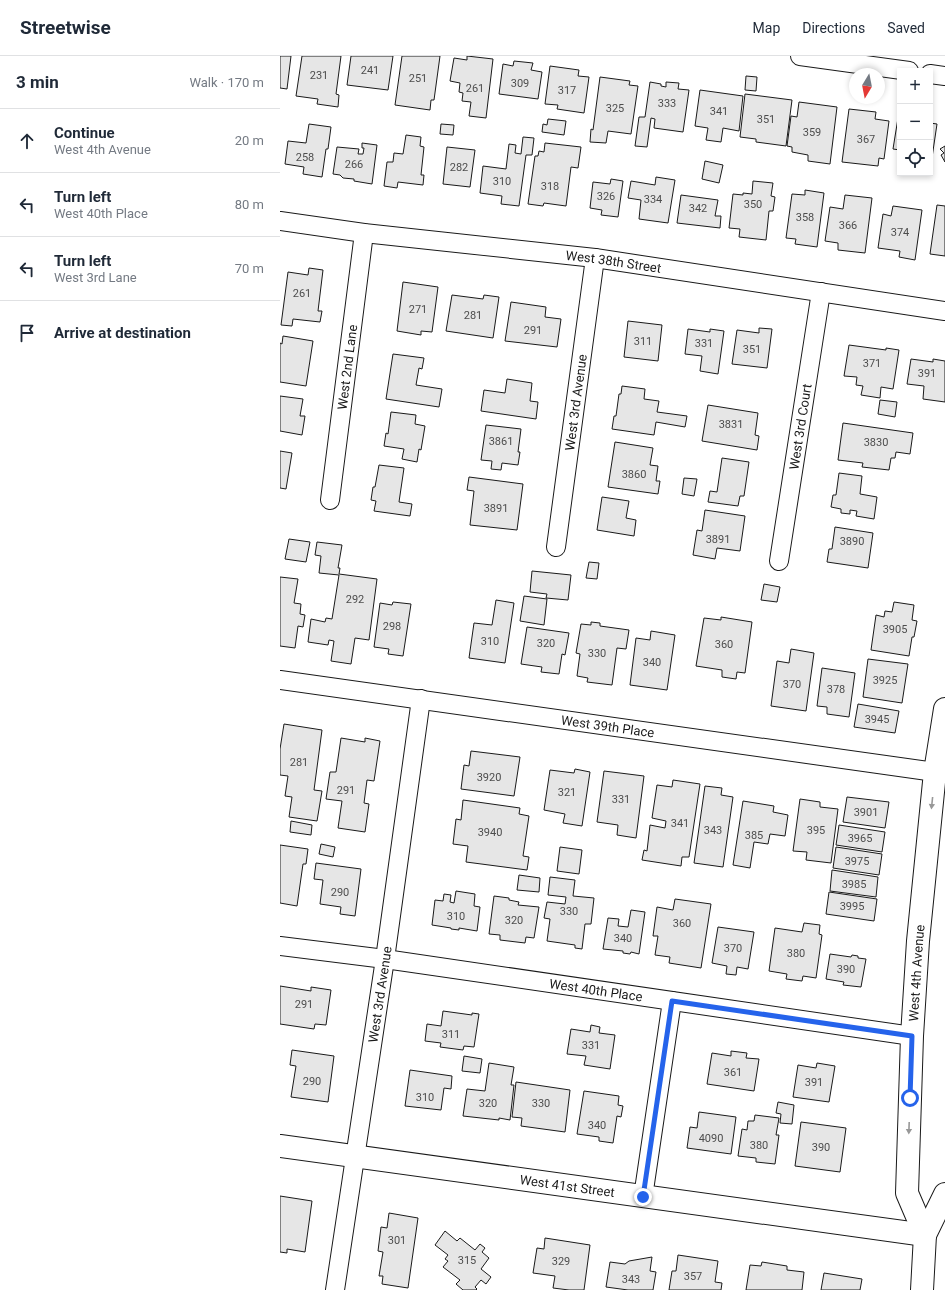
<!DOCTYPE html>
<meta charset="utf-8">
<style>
body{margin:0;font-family:Roboto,sans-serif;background:#f2f2f3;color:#1f2937}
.controls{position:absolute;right:12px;top:12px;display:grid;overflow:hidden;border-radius:0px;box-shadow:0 2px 6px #0003}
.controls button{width:36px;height:36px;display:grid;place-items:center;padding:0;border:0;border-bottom:1px solid #e0e1e3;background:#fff;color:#1f2937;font:20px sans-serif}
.compass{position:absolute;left:569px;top:12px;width:36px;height:36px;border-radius:50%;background:#fff;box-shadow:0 2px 6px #0003;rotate:190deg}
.stop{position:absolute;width:12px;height:12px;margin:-9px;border:3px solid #2563eb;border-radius:50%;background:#fff}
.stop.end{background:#2563eb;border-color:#fff;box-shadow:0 1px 4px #0008}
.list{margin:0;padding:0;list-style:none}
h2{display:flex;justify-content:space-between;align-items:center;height:52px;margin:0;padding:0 16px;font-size:17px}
h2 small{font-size:13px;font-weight:400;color:#747a83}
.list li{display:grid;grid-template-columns:26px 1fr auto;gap:12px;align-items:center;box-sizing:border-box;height:64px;padding:0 16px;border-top:1px solid #e0e1e3}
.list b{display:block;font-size:15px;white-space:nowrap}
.list p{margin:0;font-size:13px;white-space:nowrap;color:#747a83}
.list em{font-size:13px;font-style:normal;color:#747a83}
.icon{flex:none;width:22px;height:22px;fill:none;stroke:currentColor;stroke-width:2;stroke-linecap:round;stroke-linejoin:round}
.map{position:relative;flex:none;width:665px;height:1234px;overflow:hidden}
header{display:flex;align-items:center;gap:24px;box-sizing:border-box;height:56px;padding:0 20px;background:#fff;border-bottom:1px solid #e0e1e3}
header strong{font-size:19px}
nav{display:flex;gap:22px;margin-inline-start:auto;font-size:14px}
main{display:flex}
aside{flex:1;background:#fff}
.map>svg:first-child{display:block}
.building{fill:#e6e6e6;stroke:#1a1a1a}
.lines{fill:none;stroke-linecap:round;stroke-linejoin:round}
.minor-casing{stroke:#1a1a1a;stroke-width:20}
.tertiary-casing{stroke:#1a1a1a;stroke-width:24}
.primary-casing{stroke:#1a1a1a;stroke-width:24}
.minor{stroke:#fff;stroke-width:18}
.tertiary{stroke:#fff;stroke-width:22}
.primary{stroke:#fff;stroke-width:22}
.oneway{fill:#989898}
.route{stroke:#2563eb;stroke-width:5}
.labels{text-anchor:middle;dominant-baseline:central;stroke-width:3;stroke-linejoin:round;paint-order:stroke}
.number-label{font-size:11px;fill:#4d4d4d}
.street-label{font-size:13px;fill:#1a1a1a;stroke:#fff}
</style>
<header>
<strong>Streetwise</strong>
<nav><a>Map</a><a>Directions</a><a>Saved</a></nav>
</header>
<main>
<aside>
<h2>3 min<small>Walk · 170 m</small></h2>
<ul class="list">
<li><svg class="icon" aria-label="ahead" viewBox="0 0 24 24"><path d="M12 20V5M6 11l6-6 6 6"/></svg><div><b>Continue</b><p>West 4th Avenue</p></div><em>20 m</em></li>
<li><svg class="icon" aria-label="left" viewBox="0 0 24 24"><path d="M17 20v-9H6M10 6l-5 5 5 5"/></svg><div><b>Turn left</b><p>West 40th Place</p></div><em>80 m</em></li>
<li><svg class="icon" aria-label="left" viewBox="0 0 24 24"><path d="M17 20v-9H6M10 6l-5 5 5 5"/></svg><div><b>Turn left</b><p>West 3rd Lane</p></div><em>70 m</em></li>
<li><svg class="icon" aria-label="arrive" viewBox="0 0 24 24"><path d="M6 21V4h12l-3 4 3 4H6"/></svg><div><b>Arrive at destination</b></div></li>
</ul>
</aside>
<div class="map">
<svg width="665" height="1234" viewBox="0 0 665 1234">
<rect width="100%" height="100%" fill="#fff"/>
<!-- building -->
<path class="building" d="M0,0h11l-4,33 -7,-1z
M22,0h39l-5,38 3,1 -1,12 -21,-3 1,-5 -22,-3z
M71,0h42l-5,34 -41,-5z
M122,0h38l-6,44h-3l-1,10 -35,-5z
M187,0l26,3 -7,59 -17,-2 2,-14 -9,-1 1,-8 -4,-1 1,-9 -10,-2 4,-23 13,2z
M234,5l19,2 -2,7 11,2 -4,27 -39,-5 4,-30 10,2z
M270,10l29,4 -1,6 11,1 -5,36 -27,-4 1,-4 -13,-1z
M466,20l11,1 -1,14 -11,-1z
M320,21l30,4 -1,4 9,1 -7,48 -23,-3 -2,12 -16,-1 1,-13 2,1z
M370,26l11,2v2l5,1v-5l13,1 -1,6 11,1 -6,42 -29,-4 1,-9 -4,-1 -4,29 -12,-1 4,-29h6z
M420,34l43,6 -4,35 -16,-3 -2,14 -15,-2 2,-12 -13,-2z
M465,38l47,6 -6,46 -30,-4v-3l-16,-2z
M519,46l38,5 -7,57 -22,-3v-6l-16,-3v-5l-5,-1 4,-30 6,1z
M569,53l27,3 -1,7 14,2 -5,38 -5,-1 -1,8 -36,-4z
M618,62h2v32l-7,-1z
M268,63l18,2 -2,14 -22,-3 1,-8 4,1z
M650,67l7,1 -7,47z
M29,68l22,3 -3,22h-2l-4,28 -19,-3 1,-7 -19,-3 3,-23 18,2z
M161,68l13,1 -1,10 -13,-1z
M126,79l15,2 -1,9 4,1 -3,28h3l-1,10 -25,-3 -1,6 -13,-2 3,-24h6l1,-9 9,1z
M243,81l11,1 -2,17h-6l-7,51 -18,-2 1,-8 -22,-3 3,-27 23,3 3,-25 7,1 -1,8 6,1z
M82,87l15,2 -5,39 -18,-3v-2l-11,-1 -3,-3 -7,-1 4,-27 22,2 -1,5h5l1,-6h-2z
M265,87l36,4 -3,21 -7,-1 -5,39 -22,-3 -1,3 -15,-2 7,-48h3l1,-5 5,1z
M665,90v16l-4,-7 3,-2 -4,-4z
M167,91l28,3 -5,37 -27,-3z
M425,105l18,4 -4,18 -17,-4z
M376,121l19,3 -7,43 -29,-4 2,-19 -13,-2 3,-17 24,4z
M331,123l12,2 -5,36 -17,-2 1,-5 -12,-2 3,-26 17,2z
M473,125l20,2 -2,13 4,1 -2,14h-4l-3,29 -27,-3 1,-8 -11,-1 4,-34 10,1v-2l9,1z
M525,134l19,3 -7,54 -22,-3 1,-5 -10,-1 6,-44 13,1z
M401,139l37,5 -3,16h6l-1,12 -43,-5z
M565,139l27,3 -7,55 -27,-3v-7l-13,-2 5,-34 13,2z
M657,149l8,1v50l-15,-2z
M613,150l29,4 -7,50 -16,-3 1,-6 -22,-3 5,-34 8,2z
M29,212l14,2 -5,41h4l-2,11 -27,-3 -1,7 -11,-1 7,-53 20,3z
M123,226l35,5 -6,45 -11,-1v4l-24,-4z
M172,239l31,4 1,-4 15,2 -6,41 -47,-7z
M231,246l35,5 -1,10 16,2 -4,28 -52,-6z
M348,265l34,4 -4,36 -34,-4z
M479,272l13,1 -5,39 -35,-4 5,-34 22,3z
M408,273l22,3v-3l14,2 -6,43 -18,-3 2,-15 -17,-2z
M3,280l30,5 -7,45 -26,-4v-39l2,1z
M569,289l37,5v-2l13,2 -6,39 -12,-2 -1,11 -19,-3 2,-9 -7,-1 1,-8 -13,-1z
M113,298l31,4 -2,11 -3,-1 -3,17 26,4 -3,18 -53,-8z
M631,303l22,3v-3l12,2v41l-22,-3 1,-13 -17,-2z
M227,323l25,4 -2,18 8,1 -2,17 -55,-8 3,-21 21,3z
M342,330l23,3 -1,10 15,2 -2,11 30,4 -2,11 -29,-5 -2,13 -42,-6 2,-13h2l3,-22h2z
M0,340l23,3 -3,17h5l-3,19 -22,-4z
M600,344l17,2 -2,15 -17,-3z
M428,349l50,8 -3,22 4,1 -2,14 -55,-9z
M111,356l25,3 -1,9 10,2 -4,24 -2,-1 -2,13 -15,-3 2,-10 -20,-3 2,-13 2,1z
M563,367l70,10 -3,21 -14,-2 -1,6h-4l-2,12 -27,-3 1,-4 -25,-3z
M206,369l35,4 -3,23h2l-2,13 -16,-2 -1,7 -10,-1 1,-8 -11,-1z
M335,386l38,6 -3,17 8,1 -2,15h4l-2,13 -50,-7z
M0,395l12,2 -6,36 -6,-1z
M442,402l27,4 -5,34h-4l-2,10 -30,-4 2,-11 7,1z
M99,409l25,3 -5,34 13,2 -2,12 -36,-5 2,-10 -5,-1 2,-13h2z
M559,417l23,3 -2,18 17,3 -3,22 -18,-3 1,-5 -7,-1v4l-9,-1v-4l-10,-2 2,-12h3z
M189,421l54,7 -6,46 -47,-5 4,-34 -7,-1z
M404,422l13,1 -3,17 -12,-2z
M322,441l27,4 -3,17 10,2 -2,16 -37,-6z
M425,454l40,6 -5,35 -23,-3 -2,11 -22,-4 4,-25 5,1z
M555,471l38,6 -5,35 -41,-6 2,-13h3z
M9,483l21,3 -4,20 -21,-3z
M37,486l25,3 -4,23h2l-1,6 38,5 -8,61 -14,-2 -4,26 -20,-3 3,-20 -5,-1 -1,5 -20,-3 3,-23 14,3 1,-4 6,1 7,-44 -20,-2 2,-17 -6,-1z
M309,506l10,1 -2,16 -11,-1z
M252,515l39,4 -3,25 -22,-2 1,-4 -17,-2z
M0,521l18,2 -4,24 7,1 -1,10 5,1 -2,12 -5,-1 -3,22 -15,-2z
M484,528l16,3 -3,15 -16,-2z
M244,540l23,3 -3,26 -24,-4z
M216,544l18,3 -9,60 -36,-5 5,-35 18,2z
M113,546l18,2 -8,52 -15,-2 1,-5 -15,-2 6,-44 12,2z
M614,546l20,3 -2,15 5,1 -3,16h-2l-3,19 -38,-6 5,-35 8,2 1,-6 7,1z
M441,561l31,5 -7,51 -8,-1 -1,7 -14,-2v-7l-26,-4 8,-48 17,2z
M311,566l9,1v3l29,4 -3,19 -9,-1 -5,37 -25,-3 1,-4 -11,-2 3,-22 -4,-1 5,-29 10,1z
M247,571l42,6 -4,22 -3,-1 -3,20 -18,-2 1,-5 -21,-3z
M371,575l24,4 -8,55 -37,-5 6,-47 14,2z
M511,593l23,4 -8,58 -35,-5 6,-45 12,2z
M588,603l40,5 -6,39 -39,-6z
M542,612l33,5 -6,44 -22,-3v-7l-10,-1z
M578,648l41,7 -4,22 -41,-6z
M4,668l38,6 -8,60 8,1 -5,30 -28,-4 3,-20 -7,-1 3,-20 -8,-1v-26z
M61,682l24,4v-4l15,3 -6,40 -7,-1 -3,23 5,1 -4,28 -27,-4 4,-27 -16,-2 4,-27h6z
M191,695l49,6 -6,39 -53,-7 3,-24 5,1z
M295,713l15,3 -8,54 -19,-3 2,-9 -21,-4 6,-40 24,3z
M324,715l40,5 -8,62 -19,-3 1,-10 -21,-3z
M393,724l27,4 -11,73h-7l-1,9 -39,-6 2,-10 3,1 3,-26 15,3 1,-7 -14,-3 5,-33 15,2z
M425,730l17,2 -1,7 12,2 -10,70 -29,-4z
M567,741l42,5 -4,26 -42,-6z
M520,743l20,3v5l18,2 -7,54 -25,-3 1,-8 -14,-1z
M183,744l57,8 -1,6 10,2 -6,40 6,1 -2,13 -61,-8 2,-16 -15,-2 3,-25 5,1z
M463,745l31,5 -1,6 15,3 -3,21 -15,-2 -2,10 -14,-2 -4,26 -17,-3z
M11,765l21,4 -1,10 -21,-3z
M559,769l46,7 -3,20 -46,-7z
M41,788l14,3 -2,10 -14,-3z
M0,789l28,4 -2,15h-3l-6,42 -17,-3z
M280,791l22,3 -3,24 -22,-3z
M556,791l46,7 -3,21 -46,-7z
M36,807l45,6 -6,47 -15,-2 1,-7 -21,-3 3,-24 -9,-1z
M552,814l46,7 -2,20 -46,-6z
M239,819l21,3 -1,14 -22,-2z
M270,821l25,3 -2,16 21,2 -3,26h-6l-3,25 -7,-1v-3l-28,-4 3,-22 -6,-1 3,-16 18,2 1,-7 -18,-2z
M176,835l19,3 -1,12 6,1 -3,24 -18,-3v2l-8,-1v-1l-19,-3 3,-25 8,1 1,-7 7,1 -1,7 4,1z
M549,836l48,7 -3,22 -48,-7z
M214,840l15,2v2l10,2 -1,3 21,2 -5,31 -8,-1 -1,6 -25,-3v-5l-11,-1z
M395,843l36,5 -10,64 -32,-5 1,-6 -15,-2 3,-19h-5l4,-29 16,3z
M351,854l14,2 -6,42 -8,-2 -1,2 -7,-1v-2l-20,-2 5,-31 11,1 -1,7 10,1z
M524,867l16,2 -1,9 3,1 -6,43 -13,-2 -1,5 -16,-2 1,-5 -18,-3 6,-43 27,4z
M438,871l36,5 -6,37 -11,-2 -1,8 -10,-1 1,-8 -15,-3z
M550,898l21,3 1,-2 6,1v2l8,1 -5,28 -18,-2 1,-3 -18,-3z
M0,930l31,5v-4l20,3 -5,35 -11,-1 -1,5 -34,-5z
M163,955l29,4v-2l7,1 -5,33 -10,-1 -1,4 -23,-3 1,-4 -16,-2 2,-17 14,2z
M311,969l9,2 -1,6 16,2 -5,34 -26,-4 2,-9 -19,-2 4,-25 19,3z
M12,994l42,6 -6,46 -37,-5 5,-31 -6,-1z
M451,995l16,2 -1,5 13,1 -5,32 -47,-7 5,-31 19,3z
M184,1000l18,3 -2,14 -18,-2z
M209,1007l25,4 -3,18h3l-4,35 -11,-2v2l-36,-4 4,-27 18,2z
M537,1007l18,3 -6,36 -36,-5 5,-32 18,3z
M130,1014l42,6 -1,13 -7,-1 -3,22 -36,-4z
M236,1026l54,8 -5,42 -44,-6 1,-8 -10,-1z
M304,1035l35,5 -1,9 5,1 -2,11 -4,-1 -4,27 -14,-2v-4l-22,-3z
M498,1046l16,3 -2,19 -12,-1 1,-9 -5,-1z
M419,1056l37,5 -5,37 -44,-6 3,-21 7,1z
M475,1059l24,3 -3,17h3l-4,29 -19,-2v-4l-18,-2 4,-27 5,1 1,-9h6z
M521,1066l45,6 -6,44 -45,-6z
M0,1140l32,5 -7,51 -18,-3v4l-7,-1z
M109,1157l29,5 -10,70 -26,-4 1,-8h-4l4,-24 -5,-1 3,-24 6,1z
M165,1175l12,10 3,-3 15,12 5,-6 5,4 -3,4 7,6 -8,11 10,8 -5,7 -5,-4 -6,7 2,2 -1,1h-13l-7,-6 4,-4 -17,-13 5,-6 -3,-2 3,-4 -13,-10z
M265,1182l45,7 -6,45h-15l-16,-2 2,-12 -22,-3 4,-25 7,1z
M398,1199l40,6 -3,21 7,1 -1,7h-52l3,-19h4z
M372,1201l-2,14 6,1 -3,18h-25l-22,-3 4,-25 15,2 4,-3z
M482,1206l25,4v4l17,2 -2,18h-56l4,-25 11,1z
M544,1217l38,6 -2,11h-39z"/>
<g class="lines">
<!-- minor casing -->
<g class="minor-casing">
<g id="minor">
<path d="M520,0l109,15"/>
<path d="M650,18l15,2"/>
<path id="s1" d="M0,165l84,12 231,25 350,53"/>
<path id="s2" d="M50,444l34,-267"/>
<path id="s3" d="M276,491l39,-289"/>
<path id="s4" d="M499,505l42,-269"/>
<path id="s5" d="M0,624l655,92"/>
<path id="s6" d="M0,890l105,13 527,77"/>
<path d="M363,1141l29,-196"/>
<path id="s7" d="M55,1234l50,-331 36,-260"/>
</g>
</g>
<!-- tertiary casing -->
<g class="tertiary-casing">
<g id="tertiary">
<path id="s8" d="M0,1090l645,89"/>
</g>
</g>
<!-- primary casing -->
<g class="primary-casing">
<g id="primary">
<path id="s9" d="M645,1179l-18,-42 5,-157 6,-95 17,-169 10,-63"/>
<path d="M642,1234l3,-55 20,-41"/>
</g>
</g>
<!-- minor -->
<use href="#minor" class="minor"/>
<!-- tertiary -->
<use href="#tertiary" class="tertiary"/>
<!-- primary -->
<use href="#primary" class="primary"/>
</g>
<!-- one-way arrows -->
<defs><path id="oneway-solid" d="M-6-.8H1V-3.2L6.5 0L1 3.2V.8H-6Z"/></defs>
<g class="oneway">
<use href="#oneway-solid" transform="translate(652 747) rotate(96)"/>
<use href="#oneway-solid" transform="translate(629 1072) rotate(92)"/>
</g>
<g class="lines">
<!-- route -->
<path class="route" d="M363,1141l29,-196 240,35 -2,62"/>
</g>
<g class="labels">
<!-- number labels -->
<g class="number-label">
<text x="90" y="14">241</text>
<text x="39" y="19">231</text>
<text x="138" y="22">251</text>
<text x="240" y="27">309</text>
<text x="195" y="32">261</text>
<text x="287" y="34">317</text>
<text x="387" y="47">333</text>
<text x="335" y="52">325</text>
<text x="439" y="55">341</text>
<text x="486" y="63">351</text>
<text x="532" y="76">359</text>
<text x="586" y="83">367</text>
<text x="25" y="101">258</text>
<text x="74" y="108">266</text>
<text x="179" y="111">282</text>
<text x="222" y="125">310</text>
<text x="270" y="130">318</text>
<text x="326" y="140">326</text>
<text x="373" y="143">334</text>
<text x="473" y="148">350</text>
<text x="418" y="152">342</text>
<text x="525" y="161">358</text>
<text x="568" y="169">366</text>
<text x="620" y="176">374</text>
<text x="22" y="237">261</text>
<text x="138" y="253">271</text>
<text x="193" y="259">281</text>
<text x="253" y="274">291</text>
<text x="363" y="285">311</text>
<text x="424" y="287">331</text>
<text x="472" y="293">351</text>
<text x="592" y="307">371</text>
<text x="647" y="317">391</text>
<text x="451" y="368">3831</text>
<text x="221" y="385">3861</text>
<text x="596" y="386">3830</text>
<text x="354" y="418">3860</text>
<text x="216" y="452">3891</text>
<text x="438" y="483">3891</text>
<text x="572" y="485">3890</text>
<text x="75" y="543">292</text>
<text x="112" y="570">298</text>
<text x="615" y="573">3905</text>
<text x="210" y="585">310</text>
<text x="266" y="587">320</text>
<text x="444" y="588">360</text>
<text x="317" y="597">330</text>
<text x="372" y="606">340</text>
<text x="605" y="624">3925</text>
<text x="512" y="628">370</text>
<text x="556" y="633">378</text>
<text x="597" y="663">3945</text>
<text x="19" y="706">281</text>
<text x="209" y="721">3920</text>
<text x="66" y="734">291</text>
<text x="287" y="736">321</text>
<text x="341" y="743">331</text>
<text x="586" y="756">3901</text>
<text x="400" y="767">341</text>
<text x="433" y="774">343</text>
<text x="536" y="774">395</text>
<text x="210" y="776">3940</text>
<text x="474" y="779">385</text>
<text x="580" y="782">3965</text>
<text x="577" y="805">3975</text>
<text x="574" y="828">3985</text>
<text x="60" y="836">290</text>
<text x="572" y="850">3995</text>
<text x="289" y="855">330</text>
<text x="176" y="860">310</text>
<text x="234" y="864">320</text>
<text x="402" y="867">360</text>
<text x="343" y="882">340</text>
<text x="453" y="892">370</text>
<text x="516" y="897">380</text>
<text x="566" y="913">390</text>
<text x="24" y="948">291</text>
<text x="171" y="978">311</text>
<text x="311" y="989">331</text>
<text x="453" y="1016">361</text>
<text x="32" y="1025">290</text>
<text x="534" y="1026">391</text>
<text x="145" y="1041">310</text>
<text x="208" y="1047">320</text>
<text x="261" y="1047">330</text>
<text x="317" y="1069">340</text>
<text x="431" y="1082">4090</text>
<text x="479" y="1089">380</text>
<text x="541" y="1091">390</text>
<text x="117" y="1184">301</text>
<text x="187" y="1204">315</text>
<text x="281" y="1205">329</text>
<text x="413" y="1220">357</text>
<text x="351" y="1223">343</text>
</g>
<!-- street labels -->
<g class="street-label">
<text stroke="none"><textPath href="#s1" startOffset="336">West 38th Street</textPath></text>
<text stroke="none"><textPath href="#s2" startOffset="134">West 2nd Lane</textPath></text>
<text stroke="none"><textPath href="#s3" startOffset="146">West 3rd Avenue</textPath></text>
<text stroke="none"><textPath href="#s4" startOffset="136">West 3rd Court</textPath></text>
<text stroke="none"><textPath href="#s5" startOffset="331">West 39th Place</textPath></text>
<text stroke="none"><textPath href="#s9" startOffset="266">West 4th Avenue</textPath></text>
<text stroke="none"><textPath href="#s6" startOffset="319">West 40th Place</textPath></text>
<text stroke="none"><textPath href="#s7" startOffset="299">West 3rd Avenue</textPath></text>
<text stroke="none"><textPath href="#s8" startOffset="290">West 41st Street</textPath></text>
</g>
</g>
</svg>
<div class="controls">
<button>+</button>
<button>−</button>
<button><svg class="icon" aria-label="locate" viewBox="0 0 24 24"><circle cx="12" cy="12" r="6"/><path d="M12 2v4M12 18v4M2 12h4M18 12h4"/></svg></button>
</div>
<svg class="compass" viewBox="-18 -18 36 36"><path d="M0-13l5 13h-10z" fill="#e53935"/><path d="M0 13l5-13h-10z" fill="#747a83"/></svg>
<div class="stop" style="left:630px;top:1042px"></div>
<div class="stop end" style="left:363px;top:1141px"></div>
</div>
</main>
